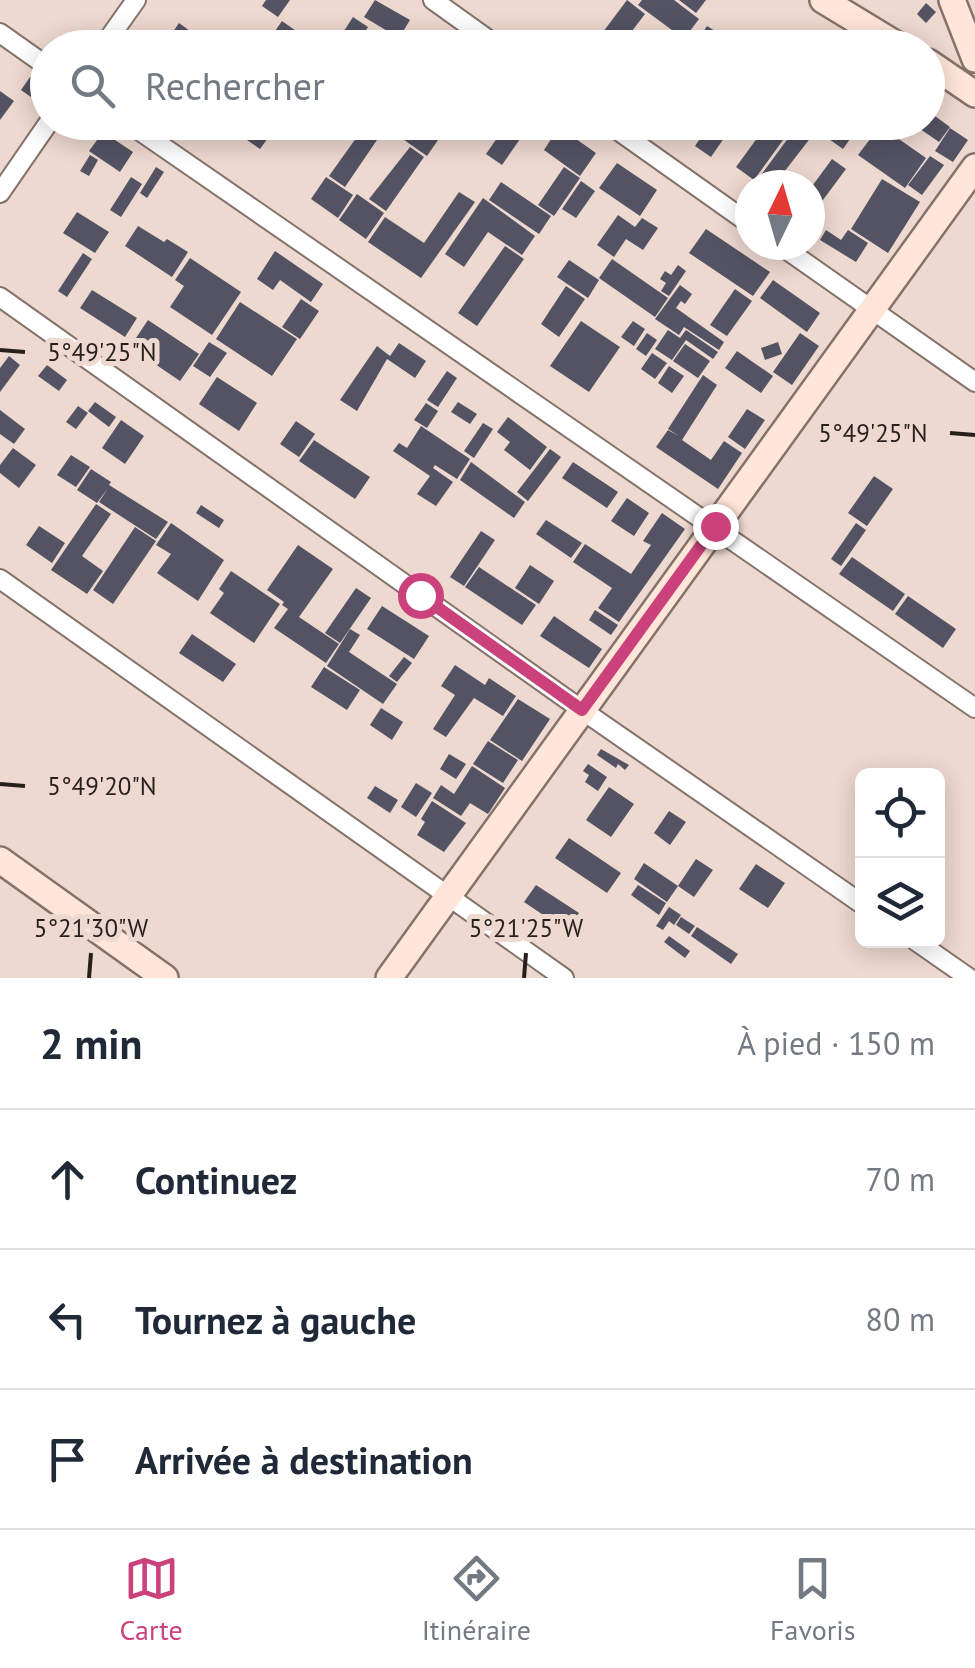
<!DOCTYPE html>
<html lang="fr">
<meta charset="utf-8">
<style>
body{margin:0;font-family:"PT Sans",sans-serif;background:#f6f6f7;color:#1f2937}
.controls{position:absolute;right:30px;bottom:30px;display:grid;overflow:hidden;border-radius:15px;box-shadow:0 5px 25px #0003}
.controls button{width:90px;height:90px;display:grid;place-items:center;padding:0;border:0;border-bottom:2px solid #e0e1e3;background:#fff;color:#1f2937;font:50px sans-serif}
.compass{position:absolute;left:735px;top:170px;width:90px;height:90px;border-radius:50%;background:#fff;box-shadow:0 5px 25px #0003;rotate:5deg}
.stop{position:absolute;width:30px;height:30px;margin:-22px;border:8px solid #ca417c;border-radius:50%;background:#fff}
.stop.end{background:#ca417c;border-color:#fff;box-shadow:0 2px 10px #0008}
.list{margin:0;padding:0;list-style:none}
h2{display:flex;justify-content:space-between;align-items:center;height:130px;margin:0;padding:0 40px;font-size:42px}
h2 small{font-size:32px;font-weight:400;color:#747a83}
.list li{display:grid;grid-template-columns:65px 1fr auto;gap:30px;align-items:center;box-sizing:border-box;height:140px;padding:0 40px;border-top:2px solid #e0e1e3}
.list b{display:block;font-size:38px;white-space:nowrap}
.list em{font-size:32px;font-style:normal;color:#747a83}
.icon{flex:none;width:55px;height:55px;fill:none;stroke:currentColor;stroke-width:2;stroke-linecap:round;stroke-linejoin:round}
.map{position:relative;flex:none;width:975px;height:978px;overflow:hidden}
.search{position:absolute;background:#fff;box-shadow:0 5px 25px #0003;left:30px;right:30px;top:30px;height:110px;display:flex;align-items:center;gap:25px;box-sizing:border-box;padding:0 35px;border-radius:55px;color:#747a83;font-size:38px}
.sheet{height:550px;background:#fff}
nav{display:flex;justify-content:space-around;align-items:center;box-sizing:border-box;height:140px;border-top:2px solid #e0e1e3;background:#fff;font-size:28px;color:#747a83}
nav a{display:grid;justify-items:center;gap:5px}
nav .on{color:#ca417c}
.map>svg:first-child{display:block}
.building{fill:#535363}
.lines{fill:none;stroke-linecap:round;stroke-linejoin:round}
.street-casing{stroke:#85736b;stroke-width:22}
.secondary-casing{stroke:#85736b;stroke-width:30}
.street{stroke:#fff;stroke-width:18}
.secondary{stroke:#ffe6d9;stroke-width:25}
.route{stroke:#ca417c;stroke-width:12}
.ticks{fill:none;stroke:#271f1c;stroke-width:4}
.ticks-label{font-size:25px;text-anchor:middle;fill:#271f1c;stroke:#eed9d0;stroke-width:10;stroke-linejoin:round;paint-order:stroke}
</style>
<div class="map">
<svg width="975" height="978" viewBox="0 0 975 978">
<rect width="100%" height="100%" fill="#eed9d0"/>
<!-- building -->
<path class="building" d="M266,0h24l-12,17 -16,-11z
M375,0l35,20 -11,18 -35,-21z
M627,0l18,14 -26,34h-28z
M642,0h32l25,19 -15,20 -46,-34z
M679,0h27l-10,13z
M926,3l10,9 -10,11 -9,-9z
M353,17l15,10 -13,21h-22z
M282,21l38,27h-49l-5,-4z
M179,23l11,8 -11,16 -11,-8z
M707,26l24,15 -4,7h-49l6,-9 10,7z
M426,33l18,11 -2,4h-25z
M30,77l10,7 -9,13 -10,-7z
M0,91l14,10 -14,19z
M928,111l22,16 -11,15 -29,-20h18z
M221,122h40l12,9 -13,18z
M390,122h16l18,13 9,-13 16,2 -22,32 -40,-28z
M504,122h28l-9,14z
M670,122h38l-12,18z
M711,122h24l-24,35 -16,-11z
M769,122h27l-42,58 -18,-13z
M800,122l15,10 -41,53 -13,-10z
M805,122h43l9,7 -14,20z
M883,122h18l-11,16 4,2 2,-3 30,21 -21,30 -47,-33z
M364,127l15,10 -34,50 -16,-11z
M559,127l37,26 -16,23 -36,-26z
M504,128l16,11 -18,26 -16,-11z
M950,128l18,12 -15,22 -18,-11z
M103,132l30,20 -13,20 -31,-21z
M410,147l14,10 -38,54 -17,-12z
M90,155l8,5 -9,16 -9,-5z
M930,156l14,9 -22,30 -14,-10z
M832,159l14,10 -29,39 -7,-5v-14z
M617,163l40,27 -17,26 -41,-28z
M156,167l8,5 -17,26 -7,-5z
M564,167l16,11 -26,38 -16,-11z
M131,177l11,7 -21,33 -11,-7z
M326,177l27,18 -15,23 -27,-19z
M882,179l38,23 -32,51 -37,-24z
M581,181l14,10 -19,27 -14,-9z
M501,182l50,34 -12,18 -50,-34z
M459,192l16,10 -54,76 -53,-36 17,-25 39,26z
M357,194l27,19 -18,26 -27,-19z
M483,198l52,38 -13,19 -34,-23 -24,35 -19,-13z
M77,212l32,20 -14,21 -32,-20z
M618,215l17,12 7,-9 16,10 -15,22 -17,-11 -12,18 -17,-12z
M138,226l26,16 3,-3 21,13 -16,25 -47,-31z
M706,229l64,43 -17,24 -64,-43z
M826,230l15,10 7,-10 20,13 -12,19 -36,-22z
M505,246l19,13 -47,67 -19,-13z
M275,251l48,33 -12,18 -31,-22 -7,10 -16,-11z
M83,253l9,6 -25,38 -9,-6z
M190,258l51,34 -29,43 -42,-28 14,-21 -9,-6z
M612,259l56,39 -13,19 -56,-39z
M569,260l30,20 -11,18 -31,-21z
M678,265l8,6 -17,25 -8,-5 5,-8 -6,-4 5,-8 6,4z
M773,280l47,33 -13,19 -47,-34z
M680,285l12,9 -7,10 -4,-3 -5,7 48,34 -5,8 -35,-23 -5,8 -24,-16z
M566,286l19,13 -26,38 -18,-13z
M735,289l17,12 -25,35 -17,-11z
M92,290l45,28 -12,19 -45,-29z
M301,299l18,12 -19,28 -18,-12z
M240,302l57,37 -25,37 -56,-37z
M148,320l51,34 -19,27 -50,-34z
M581,321l39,26 -31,45 -39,-26z
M633,321l12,8 -11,17 -13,-9z
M668,330l12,8 6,-8 32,22 -5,7 -27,-19 -14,20 -17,-11z
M647,333l10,7 -11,16 -10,-7z
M800,333l19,13 -27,39 -19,-13z
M209,342l18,11 -17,24 -17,-11z
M778,342l4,12 -17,6 -4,-12z
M399,343l27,18 -11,17 -28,-19 -30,52 -17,-11 37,-54 13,10z
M685,344l25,17 -12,17 -25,-17z
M737,351l36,25 -12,17 -36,-25z
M652,353l15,10 -12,16 -14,-10z
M9,356l11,9 -20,27v-24z
M47,365l20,15 -8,11 -21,-15z
M669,366l15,10 -12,17 -14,-10z
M447,371l10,7 -19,29 -11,-7z
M703,375l14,10 -35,55 29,20 13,-19 18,12 -24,36 -62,-42 12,-17 11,6 -11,-7z
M217,377l40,26 -18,28 -40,-27z
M95,402l21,15 -7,10 -21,-16z
M458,402l19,12 -7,10 -19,-12z
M426,403l12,8 -11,17 -13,-8z
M78,406l10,7 -12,16 -10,-7z
M747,409l18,11 -20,29 -17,-12z
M0,410l25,19 -11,15 -14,-10z
M508,417l39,30 -17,23 -26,-20 6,-8 -13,-10z
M121,420l23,16 -19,28 -23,-16z
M296,421l19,13 -16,23 -19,-13z
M483,423l10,6 -19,29 -10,-7z
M421,426l49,33 -13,20 -22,-14 -2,3 20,14 -17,24 -19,-12 13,-18 -37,-25 6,-8 8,5z
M314,440l56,37 -15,22 -56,-38z
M13,448l23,17 -17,23 -19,-15v-8z
M550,449l11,8 -33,44 -11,-9z
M71,455l19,12 -14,20 -19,-12z
M471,462l54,40 -11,16 -54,-38z
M573,462l45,30 -11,16 -45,-30z
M91,469l20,13 -2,3 59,37 -12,17 -57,-37 9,-14 -11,15 -20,-13z
M874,476l19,13 -26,37 -19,-13z
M627,498l22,15 -15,23 -23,-15z
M96,504l15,10 -29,42 21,15 -16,23 -36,-24z
M201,505l23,15 -5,8 -23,-15z
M662,513l23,16 -66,93 -21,-14 14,-20 -39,-26 12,-18 46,30 20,-29 -8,-4z
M546,520l36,23 -11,15 -35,-24z
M171,523l53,37 -26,41 -41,-28 14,-19 -15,-9z
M856,523l10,7 -25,36 -10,-7z
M39,526l26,17 -13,20 -26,-18z
M135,527l21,14 -43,63 -20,-14z
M481,531l14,9 -31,46 -14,-9z
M298,545l35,24 -34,48 40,27 -13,19 -52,-35 14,-19 -6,-4 2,-3 -17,-12z
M852,557l53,37 -12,17 -54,-37z
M530,565l24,16 -15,23 -24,-16z
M479,567l57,38 -14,20 -57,-38z
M231,571l49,33 -26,39 -44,-30 14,-20 -5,-4z
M356,588l15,10 -31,45 -15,-10z
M908,596l48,33 -13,19 -48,-34z
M382,606l47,30 -15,23 -47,-30z
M595,610l23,15 -7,10 -22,-15z
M554,616l48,33 -13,19 -49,-32z
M350,629l10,6 -11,17 48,32 -14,20 -56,-38z
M192,634l44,30 -13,18 -44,-29z
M404,657l8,6 -15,19 -8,-6z
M455,665l30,20 4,-7 27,18 -13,20 -29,-18 -28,39 -13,-8 22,-34 -14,-9z
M324,667l36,23 -13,20 -36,-23z
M518,699l32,20 -28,42 -32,-21z
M381,708l22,14 -11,18 -22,-15z
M488,741l30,19 -15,23 -30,-19z
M601,749l28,16 -4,5 -7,-6 -2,4 -19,-13z
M449,754l17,10 -10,15 -16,-10z
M588,764l19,13 -9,14 -13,-9 4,-7 -6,-4z
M472,766l33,22 -17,26 -18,-11 -9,13 -28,-18 8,-13 13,9z
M416,783l16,10 -16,24 -15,-10z
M375,786l23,14 -8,13 -23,-15z
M609,787l25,17 -23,33 -25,-17z
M432,801l34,22 -22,29 -27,-17 8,-13 -4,-3z
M669,811l17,11 -16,23 -16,-12z
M569,838l52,35 -14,20 -52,-35z
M696,859l17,11 -19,27 -16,-11z
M644,863l34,23 -11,16 -33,-23z
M756,864l29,19 -17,25 -29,-19z
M536,885l43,28 -12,18 -43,-29z
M638,885l28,18 -7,12 -28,-20z
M669,907l12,8 -7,10 -5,-4 -6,9 -7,-4z
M681,917l14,9 -6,8 -13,-9z
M697,927l41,27 -7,10 -40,-28z
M669,936l21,15 -5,7 -21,-16z"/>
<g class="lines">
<!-- street casing -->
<g class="street-casing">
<path id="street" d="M433,0l67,48
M0,33l48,34
M102,48l34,-48
M127,122l848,586
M606,122l144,102
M0,193l49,-71
M780,245l195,137
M0,297l582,413 280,194
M0,579l564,399
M916,941l53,37"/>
</g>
<!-- secondary casing -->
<g class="secondary-casing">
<path id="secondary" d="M823,0l79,48
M952,0l23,59
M928,62l47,32
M0,860l165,118
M389,978l586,-811"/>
</g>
<!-- street -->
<use href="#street" class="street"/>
<!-- secondary -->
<use href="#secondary" class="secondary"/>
</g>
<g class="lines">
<!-- route -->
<path class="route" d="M420,595l162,115 133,-184"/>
</g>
<!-- ticks -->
<path class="ticks" d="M0,350l25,2M950,433l25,2M0,784l25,2M89,978l2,-25M524,978l2,-25"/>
<g class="ticks-label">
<text x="102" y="361">5°49'25"N</text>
<text x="873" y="442">5°49'25"N</text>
<text x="102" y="795">5°49'20"N</text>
<text x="91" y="937">5°21'30"W</text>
<text x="526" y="937">5°21'25"W</text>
</g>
</svg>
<div class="controls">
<button><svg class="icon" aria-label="locate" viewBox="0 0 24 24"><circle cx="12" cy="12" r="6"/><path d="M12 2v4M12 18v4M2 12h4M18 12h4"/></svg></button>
<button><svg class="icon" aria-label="layers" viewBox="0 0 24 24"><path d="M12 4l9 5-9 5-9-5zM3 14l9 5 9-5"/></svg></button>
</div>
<svg class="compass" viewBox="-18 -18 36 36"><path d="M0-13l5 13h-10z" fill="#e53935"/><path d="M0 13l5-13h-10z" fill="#747a83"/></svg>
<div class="stop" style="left:420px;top:595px"></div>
<div class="stop end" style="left:715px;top:526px"></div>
<div class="search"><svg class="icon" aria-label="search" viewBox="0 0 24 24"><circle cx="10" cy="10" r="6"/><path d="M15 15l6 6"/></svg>Rechercher</div>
</div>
<section class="sheet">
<h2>2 min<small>À pied · 150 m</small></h2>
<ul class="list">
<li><svg class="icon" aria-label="ahead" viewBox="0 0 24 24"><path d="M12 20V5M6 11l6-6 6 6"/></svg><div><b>Continuez</b></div><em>70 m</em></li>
<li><svg class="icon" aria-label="left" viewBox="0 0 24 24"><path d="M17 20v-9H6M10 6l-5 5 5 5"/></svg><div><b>Tournez à gauche</b></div><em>80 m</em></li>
<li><svg class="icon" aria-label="arrive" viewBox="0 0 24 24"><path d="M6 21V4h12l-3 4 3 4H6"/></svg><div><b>Arrivée à destination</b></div></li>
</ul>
</section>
<nav>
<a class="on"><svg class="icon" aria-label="map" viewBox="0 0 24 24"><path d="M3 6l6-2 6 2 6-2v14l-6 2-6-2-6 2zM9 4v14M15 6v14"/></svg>Carte</a>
<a><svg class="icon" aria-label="directions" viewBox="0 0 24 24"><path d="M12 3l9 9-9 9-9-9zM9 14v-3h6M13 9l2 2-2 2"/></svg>Itinéraire</a>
<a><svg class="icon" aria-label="saved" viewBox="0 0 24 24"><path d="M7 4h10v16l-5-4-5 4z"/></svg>Favoris</a>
</nav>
